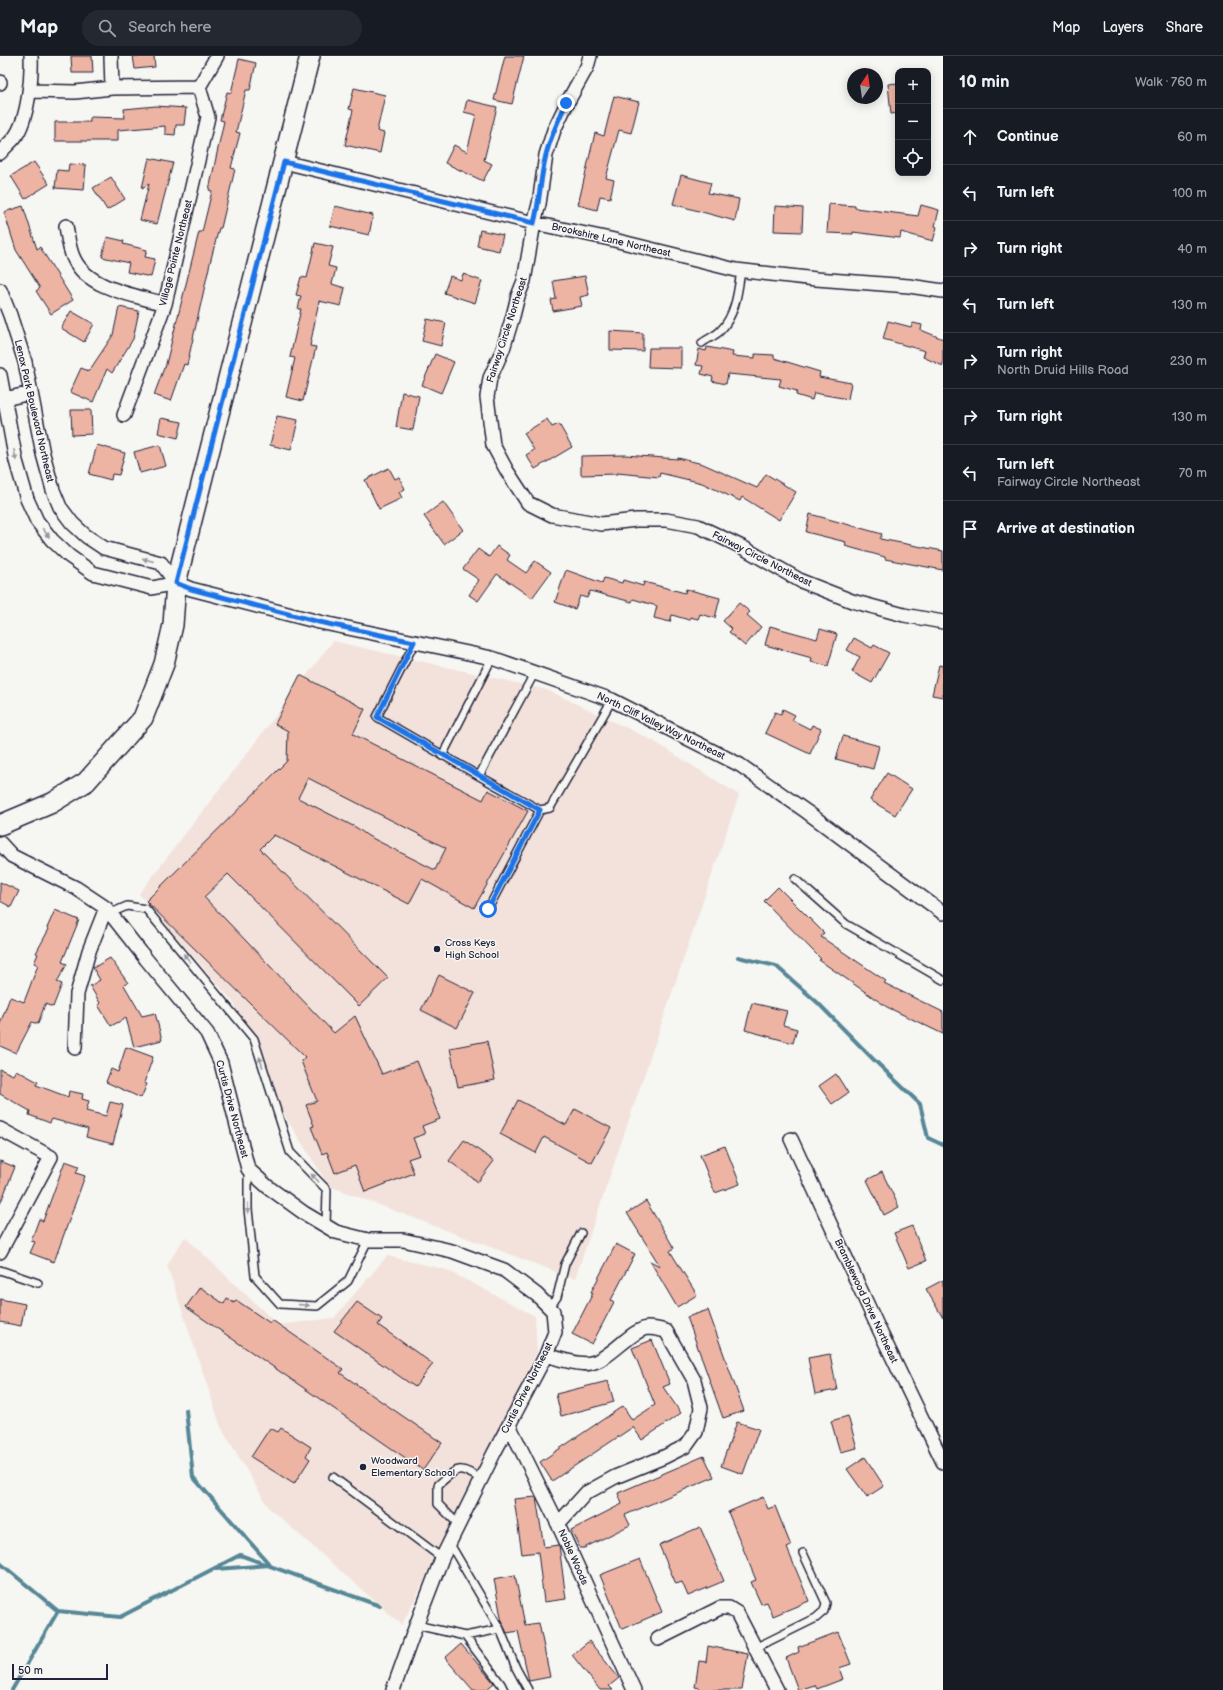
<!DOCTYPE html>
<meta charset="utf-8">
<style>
body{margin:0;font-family:"Balsamiq Sans",sans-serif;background:#242831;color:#f1f3f6}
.controls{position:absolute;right:12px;top:12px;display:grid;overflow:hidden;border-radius:8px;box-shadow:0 2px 10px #0003}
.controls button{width:36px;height:36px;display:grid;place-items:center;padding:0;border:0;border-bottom:1px solid #363941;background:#171b24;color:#f1f3f6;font:20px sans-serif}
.compass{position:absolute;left:847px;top:12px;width:36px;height:36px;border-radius:50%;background:#171b24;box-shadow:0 2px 10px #0003;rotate:13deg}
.scale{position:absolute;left:12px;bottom:10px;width:96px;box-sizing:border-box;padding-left:4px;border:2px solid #22223b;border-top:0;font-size:11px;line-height:14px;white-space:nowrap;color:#22223b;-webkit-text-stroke:3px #f6f6f2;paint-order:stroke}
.stop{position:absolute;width:12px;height:12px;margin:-9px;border:3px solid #1a73e8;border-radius:50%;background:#fff}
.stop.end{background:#1a73e8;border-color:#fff;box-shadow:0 1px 4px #0008}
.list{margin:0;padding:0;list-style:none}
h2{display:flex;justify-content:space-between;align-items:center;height:52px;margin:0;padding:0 16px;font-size:17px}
h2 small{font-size:13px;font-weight:400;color:#9ea1a6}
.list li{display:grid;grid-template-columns:26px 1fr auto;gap:12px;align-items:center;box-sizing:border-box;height:56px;padding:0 16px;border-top:1px solid #363941}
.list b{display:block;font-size:15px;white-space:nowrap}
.list p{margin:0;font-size:13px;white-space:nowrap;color:#9ea1a6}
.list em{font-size:13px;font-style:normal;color:#9ea1a6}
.icon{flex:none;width:22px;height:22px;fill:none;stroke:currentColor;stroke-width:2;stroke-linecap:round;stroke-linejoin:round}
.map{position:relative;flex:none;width:943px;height:1634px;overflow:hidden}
header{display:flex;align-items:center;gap:24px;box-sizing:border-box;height:56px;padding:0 20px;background:#171b24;border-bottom:1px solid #363941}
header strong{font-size:19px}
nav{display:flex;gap:22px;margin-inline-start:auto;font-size:14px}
.search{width:280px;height:36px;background:#242831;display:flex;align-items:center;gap:10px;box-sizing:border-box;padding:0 14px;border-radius:22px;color:#9ea1a6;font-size:15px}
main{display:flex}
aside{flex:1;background:#171b24}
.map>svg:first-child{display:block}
.built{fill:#f3e2db}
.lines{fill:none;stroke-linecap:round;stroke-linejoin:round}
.stream{stroke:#578796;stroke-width:4}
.building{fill:#edb4a4;stroke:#22223b;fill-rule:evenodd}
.lane-casing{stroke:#22223b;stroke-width:10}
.street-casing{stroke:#22223b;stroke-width:16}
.secondary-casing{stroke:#22223b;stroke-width:22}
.lane{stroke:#f6f6f2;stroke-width:7}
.street{stroke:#f6f6f2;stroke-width:13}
.secondary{stroke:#f6f6f2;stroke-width:19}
.oneway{fill:#9797a0}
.route{stroke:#1a73e8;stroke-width:5}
.poi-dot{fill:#22223b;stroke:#f6f6f2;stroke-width:1.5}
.labels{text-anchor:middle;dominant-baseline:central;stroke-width:3;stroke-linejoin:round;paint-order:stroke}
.street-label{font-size:10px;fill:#22223b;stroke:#f6f6f2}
.poi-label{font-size:10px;fill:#22223b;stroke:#f6f6f2;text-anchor:start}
</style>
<header>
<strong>Map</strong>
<div class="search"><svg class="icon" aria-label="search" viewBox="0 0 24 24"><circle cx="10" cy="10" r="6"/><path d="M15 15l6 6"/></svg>Search here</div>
<nav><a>Map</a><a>Layers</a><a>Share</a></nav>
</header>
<main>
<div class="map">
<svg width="943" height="1634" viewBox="0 0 943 1634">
<rect width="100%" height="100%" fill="#f6f6f2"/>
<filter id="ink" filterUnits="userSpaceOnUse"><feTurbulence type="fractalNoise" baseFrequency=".025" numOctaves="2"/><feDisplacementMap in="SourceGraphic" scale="8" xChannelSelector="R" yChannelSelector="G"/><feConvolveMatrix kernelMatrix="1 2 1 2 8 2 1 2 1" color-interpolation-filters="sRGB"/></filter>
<g filter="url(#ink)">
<!-- built -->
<path class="built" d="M333,585l214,49 105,50 87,55 -164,484 -246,-93 -43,-68 -52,-115 -95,-109z
M185,1181l93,88 56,-7 53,-62 60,14 88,46 2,36 -135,273 -133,-117 -48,-81 -54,-162z"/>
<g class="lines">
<!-- stream -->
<path class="stream" d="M738,901l38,9 42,37 54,55 48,46 8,34 15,7
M186,1354l7,67 77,88 -54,4
M0,1507l58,48
M12,1634l46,-79 62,6 120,-62 140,51"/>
</g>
<!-- building -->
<path class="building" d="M71,0h21l1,17h-21z
M133,0h21l1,11 -20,2z
M505,0h19l-12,48 -18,-4z
M239,3l17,4 -6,27h-4l-10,42 4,1 -9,35 4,1 -14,59h-2l-9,35 -23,102 -3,-1 -13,37 -17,-6 10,-27h1l34,-136h3l10,-41 -3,-1 15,-69 -4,-1 7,-28 4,1z
M898,27v30l-7,1 -3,-30z
M354,32l31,7 -8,36 7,2 -4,20 -35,-8 8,-35 -4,-1z
M614,40l25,6 -8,31 -12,-3 -13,48 8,2 -4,18 -10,-2 -3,14 -19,-5 17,-72 9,3z
M467,44l30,7 -13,53 8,4 -9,17 -38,-18 9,-18 13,7 9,-37 -12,-3z
M156,50l30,2 -2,17h-8l-1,10 -10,-1v-8l-47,4v11h-63v-19h35v-5l35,1 -1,-9z
M149,102l24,5 -16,61 -17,-4 9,-36 -7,4z
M34,106l15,22 -24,15 -14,-23z
M69,108l17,1 -2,25 -29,-2 2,-18 11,1z
M681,119l30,8 -3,10 31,6 -4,22 -62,-17z
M111,121l14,22 -18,11 -14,-22z
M829,148l26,2v2l63,8 3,-11 18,5 -4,16 2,1 -4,14 -32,-9 -1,6 -47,-6v2l-26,-1z
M23,150l14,43 3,-2 33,53 -22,14 -15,-23 4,-3 -24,-38 -12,-38z
M335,150l38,9 -4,20 -39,-9z
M775,150l28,2 -1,24 -28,-1z
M480,174l23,5 -4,16 -22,-5z
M107,181l17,4 -1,3 24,6 -2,7 10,2 -4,18 -24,-5 2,-9 -27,-6z
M315,187l18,4 -5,19 8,2 -4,16 13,4 -4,18 -22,-5 -9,45 6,1 -13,54 -17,-4 9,-39 -5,-1 11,-48h-3l3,-13 -5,-1 5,-18 6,1z
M463,218l19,7 -7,22 -31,-10 6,-17 11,4z
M585,220l4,19 -9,2 2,9 -29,5 -2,-11 5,-1 -3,-18z
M119,251l20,4 -6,28 -21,34 -5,-4 -14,33 -23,-10 11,-24 8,3 24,-36z
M71,255l23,13 -10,18 -23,-14z
M427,263l19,4 -5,23 -19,-5z
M888,265l23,6 2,-4 9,2 -1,5 22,9v27l-20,-9 2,-6 -42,-12z
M610,275l33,2v18l-33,-1z
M707,291l26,5 -1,4 23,2v-4l19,1v3l46,14 -1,5 32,6 -3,16 -34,-6 -2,7 -16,-5 1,-4 -18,-5 2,-7 -53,-5 -2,10 -14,-3 1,-4 -12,-3 2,-8 -7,-1 3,-16 7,2z
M649,292h32v20l-33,-1z
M435,298l19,8 -13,31 -19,-8z
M402,336l17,4 -6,34 -17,-3z
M71,354h20l1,24 -20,1z
M277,360l21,4 -7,30 -21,-5z
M161,362l21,4 -4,16 -20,-5z
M547,363l5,8 7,-3 13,23 -37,22 -9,-14 8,-5 -10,-17z
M97,389l28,8 -6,22 -7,-1 -1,6 -22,-6z
M160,389l6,21 -26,7 -6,-21z
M625,399l53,4v-1l25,6 54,24 9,-14 30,18 -17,28 -37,-23 -2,4 -38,-18 -42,-10 -1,4 -42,-4v1l-36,1v-19z
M389,412l6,11 4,-2 6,12 -6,3 3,6 -23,11 -14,-29z
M443,446l20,28 -19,14 -20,-28z
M810,458l72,20 -2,5 63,12v19l-58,-11v-2l-40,-11 1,-4 -40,-10z
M497,490l13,9 -3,5 19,13 9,-12 16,11 -19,26 -35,-24 -19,27 -9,-6 10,-15 -16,-11 15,-20 11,8z
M566,514l36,13 2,-5 18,5 1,-3 20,6 1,-4 41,11 1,-4 34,9 -5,20 -15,-4 -2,5 -8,-2 -1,3 -17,-5 -2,7 -16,-4 3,-12 -24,-7 -1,3 -42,-11 -3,7 -7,-2 -5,13 -20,-7z
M739,547l11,9 -3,3 14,12 -16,19 -16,-14 3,-3 -9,-8z
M770,570l47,13 3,-10 17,5 -9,32 -17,-4 1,-4 -47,-13z
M854,582l18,10 2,-3 15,8 -17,30 -20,-11 8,-15 -13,-7z
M939,609l4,1v31l-11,-2z
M300,619l65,34 -12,25 130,66 5,-10 40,21 -54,97 -52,-29 -13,25 -135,-69 -14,14 128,129 -29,28 -131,-132 -24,23 130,136 21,-17 27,58 35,-13 23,58 -18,7 3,8 -12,4 7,17 -12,4 6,14 -49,19 -10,-27 -20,8 -8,-21 -5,2 -11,-27 3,-1 -8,-21 11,-4 -16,-40 4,-4 -159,-156 141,-140 1,-30 -13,-7zM308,722l138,70 -11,22 -67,-34 -11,-8 -59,-30z
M783,653l12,6 -3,5 18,9 2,-4 9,4 -11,25 -45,-21 10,-21 6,2z
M843,680l36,10 -6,23 -37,-10z
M887,717l25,16 -17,26 -25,-15z
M0,826l19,9 -8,16 -11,-6z
M778,831l46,46 -3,4 65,44 -2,2 59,29v22l-56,-27 -68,-47 2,-1 -57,-58z
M55,854l24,10 -17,42 5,2 -10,18 5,2 -9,23 -8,-3 -7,20 -6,-2 -16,31 -16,-7v-22l10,-27 14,5 14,-37 -4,-2 4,-9 -2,-1 13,-24 -2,-1z
M110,902l18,25 -4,2 18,31 13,-3 7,27 -28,7 -8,-29 -15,8 -13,-21 2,-2 -10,-17 10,-6 -7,-12z
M439,919l36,18 -18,35 -36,-18z
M752,947l35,8 -4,14 14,4 -4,14 -48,-13z
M487,985l8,39 -37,7 -8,-39z
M126,991l27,10 -9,26 3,1 -6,14 -35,-16 5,-13 7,3z
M0,1013l13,6 3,-5 22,12 -2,3 32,12 1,-6 14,3 -1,5 7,2 -3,10 20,5 4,-14 13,3 -10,39 -27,-7 2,-8 -36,-10 -2,4 -21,-8 1,-4 -30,-17z
M836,1018l12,19 -16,11 -13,-18z
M518,1044l48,25 9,-16 36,19 -19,35 -48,-26 -8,16 -36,-19z
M464,1084l30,21 -16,21 -29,-21z
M725,1090l15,38 -25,9 -15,-38z
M0,1105l15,6 -15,37z
M65,1105l14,5 -3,7 9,3 -31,86 -24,-9 5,-11 -4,-1 8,-22 4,2z
M882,1116l17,35 -15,8 -17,-35z
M646,1145l28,47 -4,3 27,44 -20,12 -27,-46 10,5 -33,-53z
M912,1170l14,35 -17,7 -15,-35z
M616,1188l19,10 -24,46 3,2 -22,42 -20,-10 21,-41 -2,-1z
M943,1224v38l-17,-29z
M200,1231l24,17 3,-6 7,5 2,-3 34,23 2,-3 71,49 -3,4 102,70 -19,27 -237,-163z
M0,1243l25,5 -4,22 -21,-4z
M357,1246l25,17 -4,6 55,39 -18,23 -81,-56z
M708,1254l36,101 -21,7 -36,-101z
M652,1284l18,44 -7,3 18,26 -39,27 -9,-13 -81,54 -12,-19 83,-56 9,14 23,-15 -23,-57z
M830,1298l7,36 -22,4 -7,-36z
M608,1325l6,21 -53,14 -5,-22z
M848,1360l9,32 -17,4 -9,-31z
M737,1366l22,7 -16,45 -22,-8z
M270,1372l8,4 3,-4 30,19 -5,9 4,3 -16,25 -43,-27z
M704,1400l10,21 -89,38 5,10 -46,23h-4l-9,-18 51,-26 -4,-11z
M865,1401l19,29 -17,11 -20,-28z
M536,1441l8,50 15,-2 7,54 -22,3 -6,-50 -16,2 -8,-55z
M763,1441l5,12 7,-3 16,40 -4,2 22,53 -36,15 -6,-14 -6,2 -10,-22 5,-2 -28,-68z
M700,1471l24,54 -36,15 -6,-14 -6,2 -17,-39z
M640,1503l22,53 -40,17 -22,-54z
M515,1519l10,50 14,-2 11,54 -21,4 -11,-50 -11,2 -5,-10 -8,-44z
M838,1576l13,32 -12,4 4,11 -26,10 -2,-4 -17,5 -12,-32 13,-6 -1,-5z
M589,1585l30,37 -10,8 4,4h-13l-28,-35z
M461,1588l33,39 -8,7h-13l-28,-32z
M708,1590l40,8 -6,36h-42v-2l-5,-1 4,-26 7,1z"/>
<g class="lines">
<!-- lane casing -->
<g class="lane-casing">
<path id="lane" d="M702,287c5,-4 13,-7 18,-12 16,-16 18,-40 21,-61
M415,586l-38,75 102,59 56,-104
M442,700l50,-98
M479,720l61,34
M795,823l51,45 97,56
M488,853l52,-99 10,-2 62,-108
M111,857l16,-7 19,3 108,130 36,113 37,38 -1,36
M248,1113v40l7,67 25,28 37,2 31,-25 20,-41
M0,1214l38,13
M550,1251l7,-10 8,-33 16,-31
M333,1421l109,81
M459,1469l-21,-21v-19c21,-18 19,-20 43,-6
M450,1488l50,85 -35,7
M417,1567l8,4 40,9 36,48 3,6
M500,1573l16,39 12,22
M755,1592l61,-30 8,-7 2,-8 -23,-50"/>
</g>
<!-- street casing -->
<g class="street-casing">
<path id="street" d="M111,0l1,32
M590,0l-3,11 -20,36 -13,27 -8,25 -7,49 -5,19 -10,58 -6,15 -5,20 -10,33 -13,29 -3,19 6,48 14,26 21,32 24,12 49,9 35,-4h30l32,6 44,21 59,34 51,20 52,14 39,7
M0,26v1
M199,31l18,-31
M29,35l46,1 37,-4 87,-1
M0,97c5,-6 11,-11 15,-16 13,-18 17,-59 16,-81
M284,106l250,61 76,16 126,31 80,9 93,7 34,5
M66,170c2,11 3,24 8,33 14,30 61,36 91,45
M0,234l10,25 15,47 18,92 10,36 7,17 12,16 14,13 18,12 57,15 15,20
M0,319l16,86 11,38 10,22 15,19 17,16 24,17 59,15 24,-5
M0,344l31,-7
M124,359l41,-111 43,-187 -9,-30
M176,527l15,6 128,33 173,36 120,42 128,65 67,47 136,101
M0,787l12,13 64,32 30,20 40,51 61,74 14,30 27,106 20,18 36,26 32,19 32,8h35l49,11 52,19 33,25 16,16 2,21 -9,23 -52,98 -52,105 -25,65 -24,67
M75,992l2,-54 12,-43 17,-43
M0,1073l51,28 -51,95
M791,1083l85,184 67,139
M546,1299c10,3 34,11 45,8 18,-3 41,-34 57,-35 6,0 13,2 18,3l28,49 7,28 -5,24 -10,14 -22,11 -49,20 -29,16 -28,31
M509,1369l49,99 76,166
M658,1583l62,-31h9l8,5 40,77"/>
</g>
<!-- secondary casing -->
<g class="secondary-casing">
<path id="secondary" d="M0,769l52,-22 34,-21 57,-64 21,-54 9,-39 3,-42 134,-527"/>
</g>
<!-- lane -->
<use href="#lane" class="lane"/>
<!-- street -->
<use href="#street" class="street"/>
<!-- secondary -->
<use href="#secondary" class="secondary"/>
</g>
<!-- one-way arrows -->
<defs><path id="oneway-solid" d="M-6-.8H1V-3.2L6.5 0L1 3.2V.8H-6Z"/></defs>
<g class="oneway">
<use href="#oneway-solid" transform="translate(15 399) rotate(79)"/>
<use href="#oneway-solid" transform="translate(46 477) rotate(52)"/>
<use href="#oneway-solid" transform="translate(148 504) rotate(-165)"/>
<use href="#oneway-solid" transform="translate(187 902) rotate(-130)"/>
<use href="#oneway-solid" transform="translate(261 1006) rotate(-107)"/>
<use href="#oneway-solid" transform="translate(315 1122) rotate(-134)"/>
<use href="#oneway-solid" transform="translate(248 1152) rotate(88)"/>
<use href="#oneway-solid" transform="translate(304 1249) rotate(4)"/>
</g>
</g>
<g class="lines" filter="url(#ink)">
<!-- route -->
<path class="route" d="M488,853l52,-99 -163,-93 37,-75 -95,-20 -128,-33 -15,-6 108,-421 250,61c6,-22 6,-45 12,-68 4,-18 13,-35 20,-52"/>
</g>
<!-- markers -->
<g class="poi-dot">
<circle cx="437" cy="893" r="4"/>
<circle cx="363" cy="1411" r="4"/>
</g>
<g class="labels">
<!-- street labels -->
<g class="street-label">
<text transform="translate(611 184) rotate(13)">Brookshire Lane Northeast</text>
<text transform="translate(176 197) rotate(-76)">Village Pointe Northeast</text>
<text transform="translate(507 274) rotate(-72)">Fairway Circle Northeast</text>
<text transform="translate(34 355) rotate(77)">Lenox Park Boulevard Northeast</text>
<text transform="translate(762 503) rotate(27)">Fairway Circle Northeast</text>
<text transform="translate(661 670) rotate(26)">North Cliff Valley Way Northeast</text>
<text transform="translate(232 1053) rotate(75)">Curtis Drive Northeast</text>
<text transform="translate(866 1245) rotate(65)">Bramblewood Drive Northeast</text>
<text transform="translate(527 1332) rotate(-63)">Curtis Drive Northeast</text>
<text transform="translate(573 1501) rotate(66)">Noble Woods</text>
</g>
<!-- poi labels -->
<g class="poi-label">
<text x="445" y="887">Cross Keys<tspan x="445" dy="12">High School</tspan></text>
<text x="371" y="1405">Woodward<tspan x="371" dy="12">Elementary School</tspan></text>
</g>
</g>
</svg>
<div class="controls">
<button>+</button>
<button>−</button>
<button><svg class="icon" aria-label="locate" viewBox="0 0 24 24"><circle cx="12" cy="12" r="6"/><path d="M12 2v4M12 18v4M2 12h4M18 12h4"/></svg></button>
</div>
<svg class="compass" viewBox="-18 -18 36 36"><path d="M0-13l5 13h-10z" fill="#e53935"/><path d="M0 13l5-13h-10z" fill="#9ea1a6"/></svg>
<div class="scale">50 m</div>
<div class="stop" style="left:488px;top:853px"></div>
<div class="stop end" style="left:566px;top:47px"></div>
</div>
<aside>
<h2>10 min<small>Walk · 760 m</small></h2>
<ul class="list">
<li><svg class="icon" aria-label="ahead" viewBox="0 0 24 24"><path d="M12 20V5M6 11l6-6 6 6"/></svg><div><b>Continue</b></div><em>60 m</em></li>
<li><svg class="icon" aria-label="left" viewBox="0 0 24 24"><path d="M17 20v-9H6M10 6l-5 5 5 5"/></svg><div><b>Turn left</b></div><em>100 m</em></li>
<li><svg class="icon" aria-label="right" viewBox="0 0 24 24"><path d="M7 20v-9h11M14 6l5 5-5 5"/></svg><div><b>Turn right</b></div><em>40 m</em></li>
<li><svg class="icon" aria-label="left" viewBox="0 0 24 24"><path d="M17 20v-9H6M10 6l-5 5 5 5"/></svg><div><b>Turn left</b></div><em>130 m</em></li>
<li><svg class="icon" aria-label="right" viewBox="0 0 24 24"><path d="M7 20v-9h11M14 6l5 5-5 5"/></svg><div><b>Turn right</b><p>North Druid Hills Road</p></div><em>230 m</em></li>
<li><svg class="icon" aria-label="right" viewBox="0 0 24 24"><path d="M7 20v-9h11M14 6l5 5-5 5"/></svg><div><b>Turn right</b></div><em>130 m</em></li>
<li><svg class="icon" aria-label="left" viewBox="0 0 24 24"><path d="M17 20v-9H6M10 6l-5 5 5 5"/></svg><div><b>Turn left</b><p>Fairway Circle Northeast</p></div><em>70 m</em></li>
<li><svg class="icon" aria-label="arrive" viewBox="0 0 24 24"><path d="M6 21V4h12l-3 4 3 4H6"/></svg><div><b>Arrive at destination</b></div></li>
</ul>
</aside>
</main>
